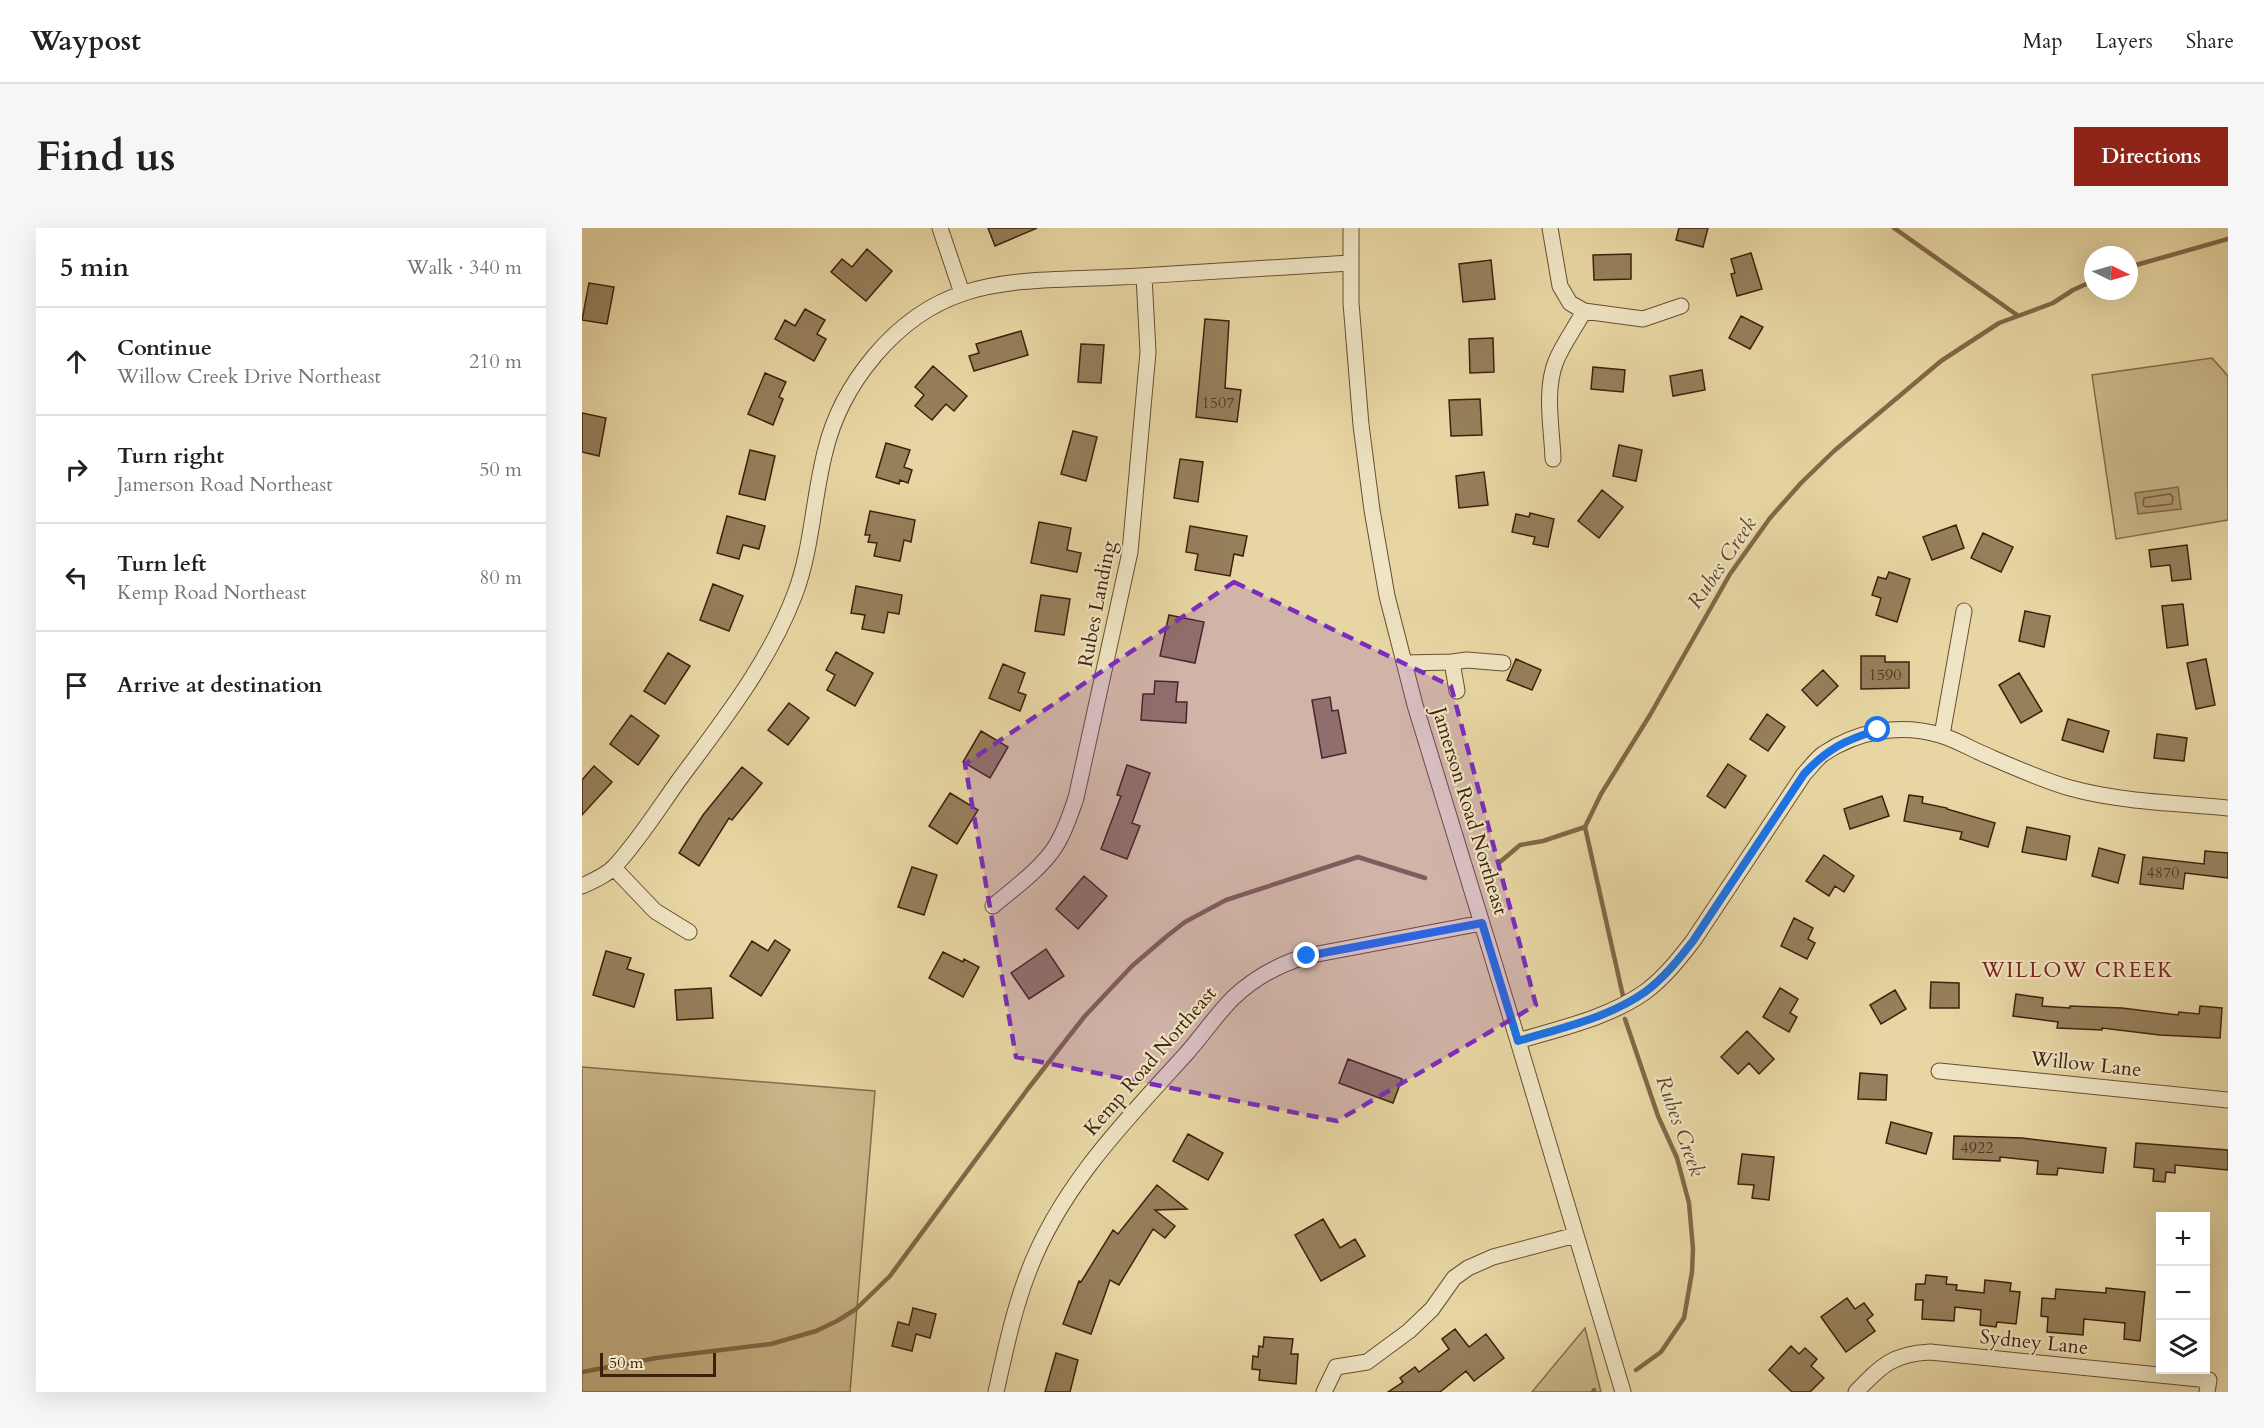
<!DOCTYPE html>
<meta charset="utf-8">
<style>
body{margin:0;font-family:Cardo,serif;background:#f6f6f6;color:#202124}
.controls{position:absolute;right:18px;bottom:18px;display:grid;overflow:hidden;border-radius:0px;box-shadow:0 6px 24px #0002}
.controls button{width:54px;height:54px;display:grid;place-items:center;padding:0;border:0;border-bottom:2px solid #e0e0e0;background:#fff;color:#202124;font:30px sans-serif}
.compass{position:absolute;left:1502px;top:18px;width:54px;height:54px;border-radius:50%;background:#fff;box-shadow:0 6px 24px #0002;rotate:95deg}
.scale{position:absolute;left:18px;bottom:15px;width:116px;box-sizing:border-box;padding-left:6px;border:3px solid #3e210d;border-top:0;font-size:16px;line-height:21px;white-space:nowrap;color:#3e210d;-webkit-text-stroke:4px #efe4c3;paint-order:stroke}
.stop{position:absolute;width:18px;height:18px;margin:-14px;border:4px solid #1a73e8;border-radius:50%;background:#fff}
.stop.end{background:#1a73e8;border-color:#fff;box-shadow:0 2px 6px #0008}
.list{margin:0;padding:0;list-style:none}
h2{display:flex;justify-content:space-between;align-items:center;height:78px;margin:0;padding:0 24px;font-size:26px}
h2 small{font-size:20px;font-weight:400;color:#757577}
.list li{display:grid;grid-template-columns:39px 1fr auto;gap:18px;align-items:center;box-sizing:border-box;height:108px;padding:0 24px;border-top:2px solid #e0e0e0}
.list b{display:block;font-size:22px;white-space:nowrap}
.list p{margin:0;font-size:20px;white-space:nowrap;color:#757577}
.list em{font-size:20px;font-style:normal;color:#757577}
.icon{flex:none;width:33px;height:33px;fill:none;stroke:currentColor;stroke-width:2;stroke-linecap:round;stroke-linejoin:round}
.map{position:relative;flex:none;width:1646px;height:1164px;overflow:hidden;border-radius:0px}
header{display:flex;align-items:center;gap:36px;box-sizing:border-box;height:84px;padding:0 30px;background:#fff;border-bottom:2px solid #e0e0e0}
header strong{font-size:28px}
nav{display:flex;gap:33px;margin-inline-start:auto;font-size:21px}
.intro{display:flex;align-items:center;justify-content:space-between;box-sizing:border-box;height:144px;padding:0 36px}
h1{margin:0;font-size:42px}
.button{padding:15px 27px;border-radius:0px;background:#8f2418;color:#fff;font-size:21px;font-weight:700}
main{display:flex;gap:36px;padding:0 36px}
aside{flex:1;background:#fff;border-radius:0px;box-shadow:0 6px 24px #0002}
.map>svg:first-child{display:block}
.green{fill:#cab78a;stroke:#846c4c;stroke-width:1.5}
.water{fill:#ae9870;stroke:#816848;stroke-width:1.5}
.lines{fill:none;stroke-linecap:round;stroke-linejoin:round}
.shore{stroke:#765c3e;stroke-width:1.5}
.stream{stroke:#816848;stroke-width:4.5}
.building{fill:#967f5b;stroke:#3e210d;stroke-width:1.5}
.minor-casing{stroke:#684e32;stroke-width:17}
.minor{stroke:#efe4c3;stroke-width:15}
.route{stroke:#1a73e8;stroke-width:8}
.marked{fill:#7b2cbf;fill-opacity:0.2;stroke:#7b2cbf;stroke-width:4.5;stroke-dasharray:12 8;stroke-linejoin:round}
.labels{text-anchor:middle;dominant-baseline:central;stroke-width:4.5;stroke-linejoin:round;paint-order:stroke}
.number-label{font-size:16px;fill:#543820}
.street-label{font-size:20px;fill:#3e210d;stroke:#efe4c3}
.water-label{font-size:21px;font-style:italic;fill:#60452b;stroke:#efe4c3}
.neighbourhood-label{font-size:21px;letter-spacing:1.5px;fill:#7a1f14;stroke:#efe4c3}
</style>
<header>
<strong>Waypost</strong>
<nav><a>Map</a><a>Layers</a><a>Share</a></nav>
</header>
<div class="intro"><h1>Find us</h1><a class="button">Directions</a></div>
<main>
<aside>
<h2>5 min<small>Walk · 340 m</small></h2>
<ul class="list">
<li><svg class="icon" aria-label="ahead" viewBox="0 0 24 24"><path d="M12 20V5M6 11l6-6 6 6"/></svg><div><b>Continue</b><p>Willow Creek Drive Northeast</p></div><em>210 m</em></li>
<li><svg class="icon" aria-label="right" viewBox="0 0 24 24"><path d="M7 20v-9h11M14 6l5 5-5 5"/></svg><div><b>Turn right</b><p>Jamerson Road Northeast</p></div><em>50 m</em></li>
<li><svg class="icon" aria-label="left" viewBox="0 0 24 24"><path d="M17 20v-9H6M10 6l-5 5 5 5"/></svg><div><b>Turn left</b><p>Kemp Road Northeast</p></div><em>80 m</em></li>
<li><svg class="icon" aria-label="arrive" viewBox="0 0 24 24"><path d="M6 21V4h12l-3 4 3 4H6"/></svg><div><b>Arrive at destination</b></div></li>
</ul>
</aside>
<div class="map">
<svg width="1646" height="1164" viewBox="0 0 1646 1164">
<rect width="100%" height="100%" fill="#e7d6a3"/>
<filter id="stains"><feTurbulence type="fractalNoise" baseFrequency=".00333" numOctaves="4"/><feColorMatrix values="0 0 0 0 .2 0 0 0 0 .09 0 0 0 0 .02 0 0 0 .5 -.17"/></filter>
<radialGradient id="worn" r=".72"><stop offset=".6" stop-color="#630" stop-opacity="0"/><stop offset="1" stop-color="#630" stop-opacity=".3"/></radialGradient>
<!-- green -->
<path class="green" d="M1630,130l16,18v144l-112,19 -24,-164z
M0,839l293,24 -25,301h-268z
M1003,1100l16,64h-69z"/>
<!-- water -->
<path class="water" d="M1596,259l3,22 -43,5 -3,-21z"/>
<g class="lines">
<!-- shore -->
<path class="shore" d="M1588,266l3,3 -1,7 -26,3 -3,-2 1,-7z"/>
<!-- stream -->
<path class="stream" d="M1312,0l123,87
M1547,39l99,-28
M918,634l20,-17 23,-4 42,-14
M1041,768l-38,-169 16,-33 49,-79 80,-141 40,-56 31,-35 33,-32 107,-90 58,-38 54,-20 20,-13 20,-9
M1043,791l33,97 19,42 12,45 4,46 -1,23 -8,46 -23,34 -25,18
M0,1144l74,-14 115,-14 45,-13 21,-10 19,-12 34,-33 137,-186 57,-73 48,-51 35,-30 18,-14 41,-22 132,-43 67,21
M1011,1164l1,-2"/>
</g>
<!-- building -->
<path class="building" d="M406,0h49l-42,18z
M1097,0h29l-5,19 -27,-7z
M285,21l25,22 -26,30 -35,-29 11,-13 10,8z
M1169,25l11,36 -25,7 -6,-22 4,-1 -4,-14z
M1049,26v25l-37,1 -1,-25z
M909,32l4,39 -32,3 -4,-38z
M7,55l25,4 -7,37 -25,-4z
M223,81l20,11 -8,14 9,5 -12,22 -39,-22 10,-19 10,6z
M1159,88l22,11 -13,22 -21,-11z
M623,91l24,2 -4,67 16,2 -4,32 -41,-5z
M439,103l7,24 -54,16 -5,-15 10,-3 -3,-9z
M911,110l1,34 -24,1 -1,-34z
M499,116l23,1 -3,38 -23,-1z
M351,138l34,30 -13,15 -8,-7 -14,16 -17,-14 9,-11 -9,-8z
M1011,139l32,3 -2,22 -32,-3z
M1120,142l3,20 -32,6 -3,-20z
M183,145l21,9 -7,15 4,2 -10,26 -25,-11z
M898,171l2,36 -31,1 -2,-36z
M0,185l24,5 -7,38 -17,-4z
M491,203l24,6 -11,44 -25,-7z
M304,215l24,7 -6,17 8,3 -4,13 -8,-3 -1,4 -23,-7z
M1037,217l23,5 -6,31 -23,-5z
M168,222l25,6 -10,44 -26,-6z
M598,231l23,3 -5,40 -24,-4z
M902,244l4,33 -29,3 -3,-32z
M1020,262l21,17 -24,31 -21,-17z
M288,283l45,9 -4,22 -7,-2 -4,21 -26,-5 3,-13 -9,-1 2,-7h-5z
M948,285l24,6 -6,28 -15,-3 2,-7 -23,-5 4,-18 13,3z
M145,288l38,10 -6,23 -16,-4 -4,14 -22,-6z
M457,294l32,6 -4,22 14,3 -4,19 -46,-9z
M1374,297l8,23 -32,12 -9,-23z
M608,298l57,10 -4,20 -9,-2 -4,22 -35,-6 3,-16 -12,-2z
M1401,305l30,14 -12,25 -30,-14z
M1605,317l4,34 -19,2 -2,-16 -19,2 -2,-17z
M1307,344l21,7 -13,43 -21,-7 5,-17 -9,-3 6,-18 8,2z
M131,356l30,12 -14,35 -29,-11z
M274,358l46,9 -3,19 -11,-2 -4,21 -22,-4 3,-14 -14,-2z
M459,367l29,4 -6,36 -29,-4z
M1601,376l5,41 -21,3 -5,-42z
M1443,383l25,5 -6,31 -25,-6z
M587,387l35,7 -9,41 -35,-7z
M254,424l37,21 -18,33 -28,-16 8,-15 -9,-5z
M86,425l22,13 -25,38 -21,-13z
M1279,428h24v6h24v26l-48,1z
M934,431l25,11 -9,20 -25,-10z
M1624,431l9,46 -19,4 -9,-46z
M421,436l22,9 -7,19 8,3 -6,16 -31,-13z
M1241,442l15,16 -21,20 -15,-16z
M1437,445l23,38 -21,12 -22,-38z
M573,453l23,1 -2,20h11l-1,21 -45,-3 2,-26h11z
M748,469l2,14 6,-1 8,43 -24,5 -10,-58z
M207,475l20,15 -21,27 -20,-15z
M1185,486l18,13 -17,24 -18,-12z
M49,487l28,21 -21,29 -28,-21z
M1486,491l41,12 -6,21 -41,-12z
M399,503l27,16 -18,31 -27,-16z
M1575,506l30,4 -3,23 -30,-3z
M1146,536l18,12 -21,32 -18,-12z
M545,537l23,8 -18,50 8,3 -13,33 -26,-10 20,-53 -4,-1z
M12,538l18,16 -30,33v-35z
M160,539l20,16 -30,37 -3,-2 -30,48 -20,-13 24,-38z
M368,565l28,17 -21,34 -28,-18z
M1327,567l14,2 -1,6 25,5v1l48,14 -7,24 -28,-8 2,-7 -58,-11z
M1300,568l7,20 -39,13 -6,-20z
M1445,599l43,9 -4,24 -44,-8z
M1517,620l26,7 -7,28 -26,-7z
M1623,623l23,2v25l-43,-5 -2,16 -43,-5 3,-27 61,7z
M1242,627l30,21 -10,16 -9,-6 -6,10 -23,-15z
M330,639l25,8 -13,40 -26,-8z
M502,648l23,20 -29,33 -22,-20z
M1212,690l19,10 -5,11 7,4 -8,16 -26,-13z
M193,712l15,10 -29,46 -31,-20 22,-35 16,10z
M464,721l18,27 -35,23 -18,-26z
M24,723l25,7 -4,11 17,5 -10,33 -41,-12z
M361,724l20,10 1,-3 15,8 -16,30 -34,-19z
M1349,754l28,1v25h-29z
M129,760l2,30 -36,2 -2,-30z
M1198,760l18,11 -8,14 7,4 -8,15 -26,-15z
M1313,762l11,19 -25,15 -11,-19z
M1434,766l27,4 -1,8 28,2v-2l52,2 56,7 1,-3 20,2 1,-8 22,2 -2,30 -60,-3 -58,-7v2l-45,-2 1,-6 -45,-6z
M1165,803l27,28 -15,15 -10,-11 -11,11 -17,-17z
M766,831l54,20 -9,24 -54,-20z
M1278,845l27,2 -1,25 -28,-1z
M1309,894l41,11 -6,21 -40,-11z
M606,906l35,19 -15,27 -35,-19z
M1372,908l68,2 84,10 -3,25 -45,-5 -1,7 -20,-1 1,-13 -38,-4v4l-47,-2z
M1554,915l92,7v20l-53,-5v8l-9,-1 -1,10 -12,-1 1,-12 -20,-2z
M1160,926l32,3 -5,43 -17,-2 2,-13 -16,-1z
M575,957l30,24 -32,1 20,16 -10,12 -12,-9 -34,56 -9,-5 -19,54 -28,-10 16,-43 2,1 32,-52 5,4z
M741,991l17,29 15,-9 10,17 -44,25 -26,-46z
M1344,1047l21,2 -1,7 11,1 -1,5 28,3 1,-13 26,3 -1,8 10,1 -4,32 -19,-2 -1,5 -16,-2 1,-15 -26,-3 -1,14 -32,-2 1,-19h-8l1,-16h9z
M1524,1060l39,4 -5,49 -16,-2 1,-16 -41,-4 -1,16 -36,-3 1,-15 -7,-1 1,-18 13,1 1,-10 50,4z
M1265,1070l8,11 9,-6 9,12 -6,5 8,11 -29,21 -25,-35z
M331,1080l23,6 -6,24 -14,-4 -4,17 -20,-5 6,-24 11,3z
M873,1101l14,18 17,-13 18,24 -30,23 -8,-10 -26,21h-52l15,-10 -3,-4 15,-11 4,5 30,-23 -7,-10z
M682,1109l29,2 -2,15h7l-2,30 -37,-4 1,-10 -8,-1 1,-13 5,1 1,-11 4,1z
M1209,1118l8,8 6,-6 12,11 -6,7 13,12 -14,14h-18l-23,-22z
M474,1125l22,7 -8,32h-25z"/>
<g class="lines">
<!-- minor casing -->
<g class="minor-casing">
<path id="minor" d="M358,0l22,65
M769,0v75l10,122 11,85 15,86 28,109 103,336 105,351
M968,0l10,58 10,17 14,8 59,8 38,-13
M971,231c-1,-31 -9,-68 3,-98 7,-17 19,-33 28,-50
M870,434l15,-2 36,3
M822,435l48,-1 5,29
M1360,507l22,-124
M32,640l41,43 34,21
M0,658c11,-5 25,-11 33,-20 24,-26 44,-58 64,-86 43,-58 90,-117 116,-186 17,-45 18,-95 30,-142 16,-68 71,-137 139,-159 49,-16 105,-13 156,-16 77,-4 154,-9 230,-14
M411,678c21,-18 47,-36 62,-59 10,-15 15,-32 21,-49l54,-246 18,-200 -4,-76
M936,813c43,-13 90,-23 127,-49 19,-14 34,-33 48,-51l111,-167c6,-6 12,-15 19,-20 34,-23 77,-31 117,-19 14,4 28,12 41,18 30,13 58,26 89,35 51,14 106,15 158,20
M1357,843l289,29
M414,1164c9,-40 17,-80 32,-119 32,-86 97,-152 158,-219 16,-18 30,-39 47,-56 21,-20 47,-34 74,-42l175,-33
M742,1164l12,-25 31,-5 42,-31 23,-22 22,-31 14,-10 25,-11 83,-22
M1274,1164c25,-26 36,-38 74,-40l279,28 -2,12"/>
</g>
<!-- minor -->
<use href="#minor" class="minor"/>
</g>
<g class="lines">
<!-- route -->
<path class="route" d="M725,728l175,-33 36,118c43,-13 90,-23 127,-49 19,-14 34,-33 48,-51l111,-167c23,-25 41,-34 74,-44"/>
</g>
<!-- marked area -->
<path class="marked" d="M652,354l217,104 85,319 -199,116 -321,-64 -51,-293z"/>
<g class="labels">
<!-- number labels -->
<g class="number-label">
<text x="636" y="175">1507</text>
<text x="1303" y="447">1590</text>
<text x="1581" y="645">4870</text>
<text x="1395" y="920">4922</text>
</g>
<!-- street labels -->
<g class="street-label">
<text transform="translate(515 376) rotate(-79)">Rubes Landing</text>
<text transform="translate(888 583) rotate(73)">Jamerson Road Northeast</text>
<text transform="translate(568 833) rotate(-49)">Kemp Road Northeast</text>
<text transform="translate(1504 836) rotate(6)">Willow Lane</text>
<text transform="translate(1452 1114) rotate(6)">Sydney Lane</text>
</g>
<!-- water labels -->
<g class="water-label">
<text transform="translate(1140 335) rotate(-56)">Rubes Creek</text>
<text transform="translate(1098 898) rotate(70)">Rubes Creek</text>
</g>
<!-- neighbourhood labels -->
<g class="neighbourhood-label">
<text x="1496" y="742">WILLOW CREEK</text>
</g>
</g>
<rect width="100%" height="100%" filter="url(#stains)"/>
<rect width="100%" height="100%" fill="url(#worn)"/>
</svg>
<div class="controls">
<button>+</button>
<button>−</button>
<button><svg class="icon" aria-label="layers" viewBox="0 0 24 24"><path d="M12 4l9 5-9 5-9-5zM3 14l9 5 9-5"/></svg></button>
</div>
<svg class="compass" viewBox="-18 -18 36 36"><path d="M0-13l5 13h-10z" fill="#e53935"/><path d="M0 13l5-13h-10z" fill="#757577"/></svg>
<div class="scale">50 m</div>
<div class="stop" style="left:1296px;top:502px"></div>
<div class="stop end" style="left:725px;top:728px"></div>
</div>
</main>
